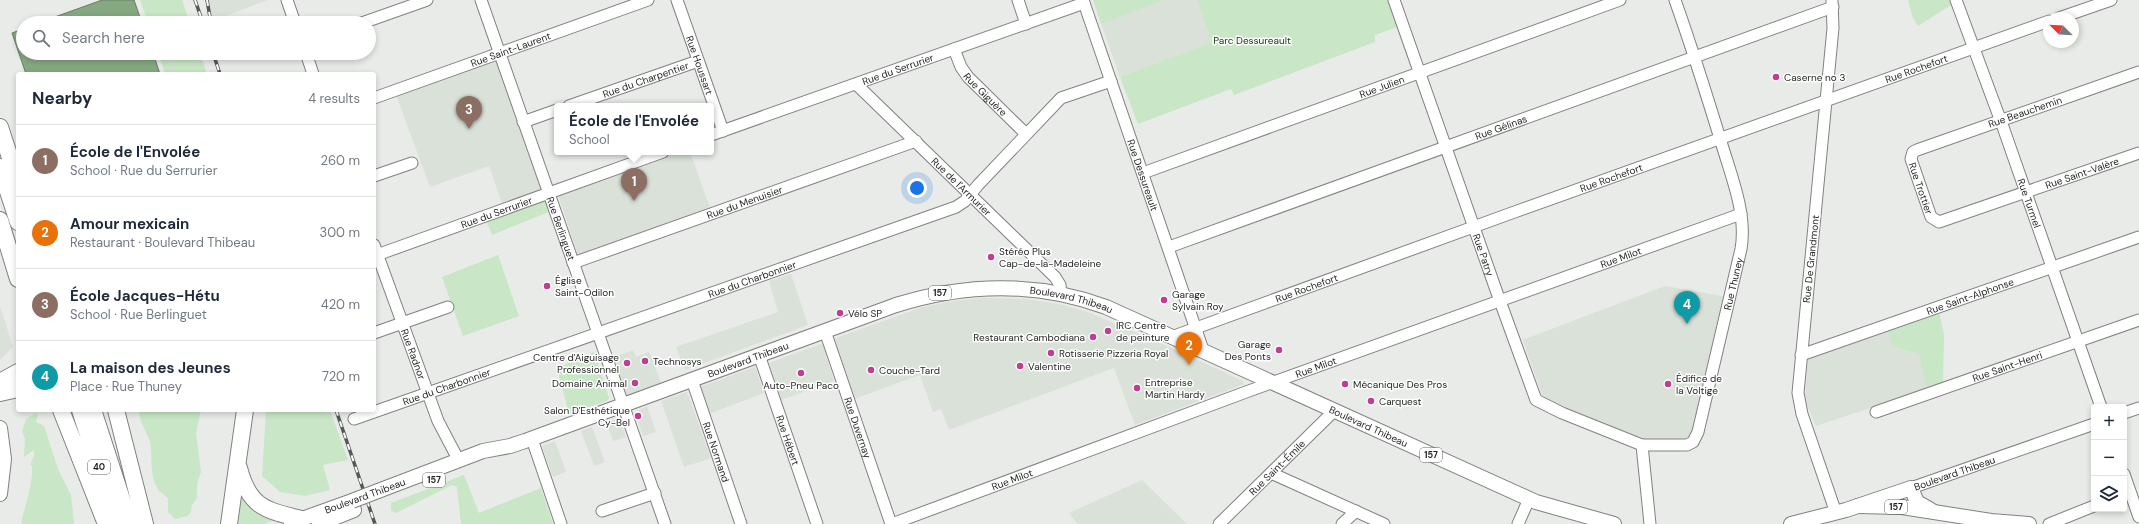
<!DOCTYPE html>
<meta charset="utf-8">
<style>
body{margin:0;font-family:"DM Sans",sans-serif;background:#f6f6f7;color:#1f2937}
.controls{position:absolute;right:12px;bottom:12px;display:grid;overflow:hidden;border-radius:4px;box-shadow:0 2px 6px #0003}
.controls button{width:36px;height:36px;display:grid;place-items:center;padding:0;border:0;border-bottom:1px solid #e0e1e3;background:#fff;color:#1f2937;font:20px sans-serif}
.compass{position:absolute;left:2043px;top:12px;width:36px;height:36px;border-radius:50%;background:#fff;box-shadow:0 2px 6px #0003;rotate:294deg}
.you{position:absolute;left:917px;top:188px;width:14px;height:14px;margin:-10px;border:3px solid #fff;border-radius:50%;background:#1a73e8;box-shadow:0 0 0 6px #1a73e833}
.badge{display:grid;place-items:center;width:26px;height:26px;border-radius:50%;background:#bd3f8d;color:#fff;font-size:13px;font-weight:700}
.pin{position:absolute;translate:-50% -33px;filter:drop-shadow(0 1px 2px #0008)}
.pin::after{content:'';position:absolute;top:21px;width:14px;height:12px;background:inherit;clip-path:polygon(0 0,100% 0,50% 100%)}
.popup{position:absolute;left:554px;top:103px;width:160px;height:52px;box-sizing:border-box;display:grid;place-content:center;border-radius:4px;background:#fff;filter:drop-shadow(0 1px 3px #0005);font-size:13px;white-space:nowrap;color:#747a83}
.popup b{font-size:15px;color:#1f2937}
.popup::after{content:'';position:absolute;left:50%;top:100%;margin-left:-8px;border:8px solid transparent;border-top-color:#fff}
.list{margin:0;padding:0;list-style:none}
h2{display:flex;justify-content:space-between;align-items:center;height:52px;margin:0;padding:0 16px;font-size:17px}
h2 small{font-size:13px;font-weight:400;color:#747a83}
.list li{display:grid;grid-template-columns:26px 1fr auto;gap:12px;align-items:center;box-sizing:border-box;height:72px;padding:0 16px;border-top:1px solid #e0e1e3}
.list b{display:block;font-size:15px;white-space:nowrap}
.list p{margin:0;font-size:13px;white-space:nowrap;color:#747a83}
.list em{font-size:13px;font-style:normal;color:#747a83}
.icon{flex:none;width:22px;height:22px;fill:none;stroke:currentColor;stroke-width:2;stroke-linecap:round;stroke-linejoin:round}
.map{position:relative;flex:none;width:2139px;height:524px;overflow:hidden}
.search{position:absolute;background:#fff;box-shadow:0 2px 6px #0003;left:16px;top:16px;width:360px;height:44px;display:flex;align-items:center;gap:10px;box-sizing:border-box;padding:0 14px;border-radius:22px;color:#747a83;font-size:15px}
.panel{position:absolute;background:#fff;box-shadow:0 2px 6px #0003;left:16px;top:72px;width:360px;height:340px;border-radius:4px}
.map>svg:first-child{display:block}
.built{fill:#d9e1d8}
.green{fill:#c9e6c6}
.water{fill:#85a881;stroke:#667f64}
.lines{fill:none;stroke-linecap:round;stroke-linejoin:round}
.minor-casing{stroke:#808280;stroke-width:13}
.major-casing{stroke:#808280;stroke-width:16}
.highway-casing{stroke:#808280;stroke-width:18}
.minor{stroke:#fff;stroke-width:11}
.major{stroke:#fff;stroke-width:14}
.highway{stroke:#fff;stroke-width:16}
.rail-casing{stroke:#565756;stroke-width:3.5}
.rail{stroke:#fff;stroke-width:2;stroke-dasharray:6;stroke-linecap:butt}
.major-bridge-casing{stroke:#808280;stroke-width:16;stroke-linecap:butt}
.major-bridge{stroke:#fff;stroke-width:14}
.poi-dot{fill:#bd3f8d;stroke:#fff;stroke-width:1.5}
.labels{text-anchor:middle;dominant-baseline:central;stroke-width:3;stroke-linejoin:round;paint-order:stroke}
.shield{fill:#fff;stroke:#626362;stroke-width:1}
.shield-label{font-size:9px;font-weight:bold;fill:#1f201f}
.park-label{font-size:10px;fill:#0d410a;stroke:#fff}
.street-label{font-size:10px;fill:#1f201f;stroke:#fff}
.poi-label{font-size:10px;fill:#1f201f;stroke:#fff;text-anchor:start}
</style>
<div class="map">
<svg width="2139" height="524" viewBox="0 0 2139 524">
<rect width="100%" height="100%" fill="#e8ebe8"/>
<!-- built -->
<path class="built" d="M207,0h61l-60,23z
M1165,0h32l15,42 -92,35 -19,-53z
M499,53l53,137 -49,16 -14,-40 -59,21 -35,-95z
M669,152h21l21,59 -132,47 -22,-66z
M791,274l17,51 -123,45 -9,-23 102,-35 -9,-31z
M1665,286l68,12 -42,140 -40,3 -95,-34 -14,-12 -19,-55z
M982,298l44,1 32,5 30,8 88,38 67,31 1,3 -109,41 -21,-57 -165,62 -8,-21 -8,3 -13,-37 -66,24 -21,-60 90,-32 31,-6z
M0,306l13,41 -13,13z
M1924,316l19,68 -127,42 -11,-26 3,-44z
M821,344l2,1 11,36 -53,19 -12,-37z
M633,350l3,7 13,-5 14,36 -37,14 -14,-44z
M755,367l9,26 -55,21 -9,-27z
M687,392l24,66 -27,9 -23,-66z
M647,406l9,26 -13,4 -8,-24z
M619,418l7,19 -13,4 -7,-19z
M592,427l13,35 -11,4 -13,-35z
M555,441l11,31 -13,5 -11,-31z
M1142,480l45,44h-109l-9,-11z"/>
<!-- green -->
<path class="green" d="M140,0h42l8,23h-42z
M1093,0h72l-64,24z
M1197,0h197l9,25 -28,10v7l-141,53 -3,-6 -93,35 -18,-47 92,-35z
M1908,0h47l1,2 -38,24 -5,-8z
M158,53h42l7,21h-42z
M553,193l5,15 -66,27 -7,-18z
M498,255l21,61 -56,20 -21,-59z
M1939,311l5,24 -1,49 -17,2 -7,-32 -26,-8 -6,-17z
M594,352l15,46 -2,3 -38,13 -12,-46z
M139,410h62l-5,23 5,39 -4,11v15l-5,7 -1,7 -3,4 -13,3 -7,-7v-13c-3,-5 -8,-6 -11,-11 -8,-14 -4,-31 -7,-46 -3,-11 -11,-19 -11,-32z
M266,410h64l18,50 -25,5 7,25 -25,6 -25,-4 -18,-16z
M35,413l3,2 -2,7 8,4 14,43 13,26 3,29h-53c4,-20 12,-37 11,-58l-2,-1 4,-10v-5l-10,7 1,-18 -3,-8 4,-12z
M464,475l15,38 62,-25 12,36h-92l-4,-37 -5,-2 -56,28 -5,-2v-8z
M238,480l39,39 -13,5h-30z"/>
<!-- water -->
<path class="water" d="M102,0h32l8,23h-104z
M23,29v24h130l7,21h-134l-14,-41z"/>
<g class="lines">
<!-- minor casing -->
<g class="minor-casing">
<g id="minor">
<path d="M287,0l8,23"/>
<path id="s1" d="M481,0l184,524"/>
<path id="s2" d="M677,0l46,131"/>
<path d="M1018,0l8,24"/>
<path id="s3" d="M1083,0l120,350"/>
<path id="s4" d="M1394,0l102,290 40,110 26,13 80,32h45l6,-3 5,-10 43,-183c6,-34 -9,-71 -19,-104 -15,-49 -30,-97 -47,-145"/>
<path id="s5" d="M1956,0l47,127 98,280"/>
<path d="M1832,1l1,27 -35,365 4,21 34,99"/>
<path d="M2059,18l52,-18"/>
<path d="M362,23l65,-23"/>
<path id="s6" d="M954,49l7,18 7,10 58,57"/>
<path d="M306,53l7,21"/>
<path id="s7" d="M2139,72l-222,78 -4,2 -2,7 20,58 8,5 200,-69"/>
<path id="s8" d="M856,84l199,193 5,8 1,8"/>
<path id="s9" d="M374,98l274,-98"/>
<path id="s10" d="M569,106l129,-45"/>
<path d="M523,122l34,-12"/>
<path id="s11" d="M711,135l373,-132"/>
<path id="s12" d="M1143,173l477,-173"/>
<path d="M374,176l38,-13"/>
<path id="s13" d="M374,245l64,176 21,40"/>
<path id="s14" d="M1169,247l664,-240"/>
<path id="s15" d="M374,256l289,-104"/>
<path id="s16" d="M573,263l343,-122"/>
<path id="s17" d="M825,331l66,193"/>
<path d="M374,333l74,-26"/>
<path id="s18" d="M1174,336l335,-122 540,-193"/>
<path id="s19" d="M759,355l58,169"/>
<path id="s20" d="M1801,355l338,-118"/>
<path id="s21" d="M692,380l49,144"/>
<path id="s22" d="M1876,412l263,-92"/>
<path d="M2124,413l15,-5"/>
<path id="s23" d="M354,419l602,-212 9,-6 13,-16 83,-87 50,-17"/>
<path d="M532,439l29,85"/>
<path d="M1642,445l8,79"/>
<path d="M1271,473l113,51"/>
<path d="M2124,474l15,43"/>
<path id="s24" d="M1911,488l183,-64"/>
<path d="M602,511l53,-18"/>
<path id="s25" d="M892,524l354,-132 495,-178"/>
<path id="s26" d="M1219,524l115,-113"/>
<path d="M1342,524l14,-13"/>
<path d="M1518,524l11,-25"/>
<path d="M2049,524l45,-18"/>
</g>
</g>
<!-- major casing -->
<g class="major-casing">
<g id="major">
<path d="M0,428l4,31 -4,35"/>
<path id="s27" d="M378,491l105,-40 27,-5 15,-5 371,-136c70,-22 142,-23 210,2l430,195 78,22"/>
<path d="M1858,506l44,1 89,14 38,3"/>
<path d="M291,523l61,-22"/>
<path d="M319,524l35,-14"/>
<path d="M1791,524l55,-14 65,-22 6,14 14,8"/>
</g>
</g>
<!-- highway casing -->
<g class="highway-casing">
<path id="highway" d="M0,127l18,55
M0,167l18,55
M0,220l18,59
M0,382l18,-10
M0,393l18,-4
M61,410l45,114
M80,410l37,114
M93,410l37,114
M116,410l29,114
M239,468c10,39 26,42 62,51
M229,524l16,-114"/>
</g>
<!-- minor -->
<use href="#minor" class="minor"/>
<!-- major -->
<use href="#major" class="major"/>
<!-- highway -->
<use href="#highway" class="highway"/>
<!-- rail casing -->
<g class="rail-casing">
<path id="rail" d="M195,0l8,23
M207,0l4,23
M213,53l7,21
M336,410l39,114"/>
</g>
<!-- rail -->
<use href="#rail" class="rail"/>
<!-- major-bridge casing -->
<g class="major-bridge-casing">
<path id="major-bridge" d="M352,501l26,-10"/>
</g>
<!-- major-bridge -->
<use href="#major-bridge" class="major-bridge"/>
</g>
<!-- markers -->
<g class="poi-dot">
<circle cx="1776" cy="77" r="4"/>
<circle cx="991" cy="257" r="4"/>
<circle cx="547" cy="286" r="4"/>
<circle cx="1164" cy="300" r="4"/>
<circle cx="840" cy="313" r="4"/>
<circle cx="1108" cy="331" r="4"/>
<circle cx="1093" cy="337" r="4"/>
<circle cx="1279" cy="350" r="4"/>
<circle cx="1051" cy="353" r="4"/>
<circle cx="645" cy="361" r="4"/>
<circle cx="627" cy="363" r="4"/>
<circle cx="1020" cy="366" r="4"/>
<circle cx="871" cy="370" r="4"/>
<circle cx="801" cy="373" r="4"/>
<circle cx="635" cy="383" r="4"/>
<circle cx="1345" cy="384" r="4"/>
<circle cx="1668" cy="384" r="4"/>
<circle cx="1137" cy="388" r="4"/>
<circle cx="1371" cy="401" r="4"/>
<circle cx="638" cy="416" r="4"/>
</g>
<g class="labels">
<!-- shield labels -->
<g class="shield">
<rect x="929" y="286" width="22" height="14" rx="3"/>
<rect x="1420" y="448" width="22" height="14" rx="3"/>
<rect x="88" y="460" width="22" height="14" rx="3"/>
<rect x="423" y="473" width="22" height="14" rx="3"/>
<rect x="1885" y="500" width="22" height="14" rx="3"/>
</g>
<g class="shield-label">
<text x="940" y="293">157</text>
<text x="1431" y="455">157</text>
<text x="99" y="467">40</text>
<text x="434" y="480">157</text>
<text x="1896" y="507">157</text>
</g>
<!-- park labels -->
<g class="park-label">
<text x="1252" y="40">Parc Dessureault</text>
</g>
<!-- street labels -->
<g class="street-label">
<text stroke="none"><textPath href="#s9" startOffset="145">Rue Saint-Laurent</textPath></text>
<text stroke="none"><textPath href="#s2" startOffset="69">Rue Houssart</textPath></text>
<text stroke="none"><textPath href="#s18" startOffset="789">Rue Rochefort</textPath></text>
<text stroke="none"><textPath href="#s11" startOffset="198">Rue du Serrurier</textPath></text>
<text stroke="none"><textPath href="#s10" startOffset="81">Rue du Charpentier</textPath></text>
<text stroke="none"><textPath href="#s12" startOffset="254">Rue Julien</textPath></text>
<text stroke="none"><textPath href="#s6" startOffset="56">Rue Giguère</textPath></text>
<text transform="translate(2025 112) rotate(-19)">Rue Beauchemin</text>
<text stroke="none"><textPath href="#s14" startOffset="353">Rue Gélinas</textPath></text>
<text stroke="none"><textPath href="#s7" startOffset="469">Rue Saint-Valère</textPath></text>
<text stroke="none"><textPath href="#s3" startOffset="185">Rue Dessureault</textPath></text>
<text stroke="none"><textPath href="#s18" startOffset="465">Rue Rochefort</textPath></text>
<text stroke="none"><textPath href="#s8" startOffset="147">Rue de l'Armurier</textPath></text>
<text stroke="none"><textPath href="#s7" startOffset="278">Rue Trottier</textPath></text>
<text stroke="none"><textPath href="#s16" startOffset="182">Rue du Menuisier</textPath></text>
<text stroke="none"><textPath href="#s5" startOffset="216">Rue Turmel</textPath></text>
<text stroke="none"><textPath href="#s15" startOffset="130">Rue du Serrurier</textPath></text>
<text stroke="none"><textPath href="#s1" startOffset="242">Rue Berlinguet</textPath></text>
<text stroke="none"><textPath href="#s4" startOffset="270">Rue Patry</textPath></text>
<text stroke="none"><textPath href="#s25" startOffset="776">Rue Milot</textPath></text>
<text transform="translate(1811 259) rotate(-84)">Rue De Grandmont</text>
<text stroke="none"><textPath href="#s23" startOffset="422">Rue du Charbonnier</textPath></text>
<text stroke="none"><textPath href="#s4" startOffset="755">Rue Thuney</textPath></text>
<text stroke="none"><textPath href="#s18" startOffset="141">Rue Rochefort</textPath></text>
<text stroke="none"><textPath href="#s20" startOffset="179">Rue Saint-Alphonse</textPath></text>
<text stroke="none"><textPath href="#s27" startOffset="729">Boulevard Thibeau</textPath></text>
<text stroke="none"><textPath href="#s13" startOffset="116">Rue Radnor</textPath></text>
<text stroke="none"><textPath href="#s27" startOffset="393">Boulevard Thibeau</textPath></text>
<text stroke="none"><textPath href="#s22" startOffset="139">Rue Saint-Henri</textPath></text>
<text stroke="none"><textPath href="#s25" startOffset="452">Rue Milot</textPath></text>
<text stroke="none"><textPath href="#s23" startOffset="98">Rue du Charbonnier</textPath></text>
<text stroke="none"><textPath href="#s27" startOffset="1053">Boulevard Thibeau</textPath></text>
<text stroke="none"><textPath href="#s17" startOffset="102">Rue Duvernay</textPath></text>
<text stroke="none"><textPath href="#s19" startOffset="90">Rue Hébert</textPath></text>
<text stroke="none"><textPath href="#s21" startOffset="76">Rue Normand</textPath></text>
<text stroke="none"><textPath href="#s26" startOffset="81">Rue Saint-Émile</textPath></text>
<text stroke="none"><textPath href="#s24" startOffset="46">Boulevard Thibeau</textPath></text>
<text stroke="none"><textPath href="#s25" startOffset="128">Rue Milot</textPath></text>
<text transform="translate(365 496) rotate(-20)">Boulevard Thibeau</text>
</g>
<!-- poi labels -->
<g class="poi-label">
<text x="1784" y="77">Caserne no 3</text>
<text x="999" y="251">Stéréo Plus<tspan x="999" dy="12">Cap-de-la-Madeleine</tspan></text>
<text x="555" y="280">Église<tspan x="555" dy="12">Saint-Odilon</tspan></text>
<text x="1172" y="294">Garage<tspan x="1172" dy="12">Sylvain Roy</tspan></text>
<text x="848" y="313">Vélo SP</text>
<text x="1116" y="325">IRC Centre<tspan x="1116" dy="12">de peinture</tspan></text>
<text x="1085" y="337" text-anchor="end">Restaurant Cambodiana</text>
<text x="1271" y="344" text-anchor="end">Garage<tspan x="1271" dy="12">Des Ponts</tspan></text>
<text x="1059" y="353">Rotisserie Pizzeria Royal</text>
<text x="619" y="357" text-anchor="end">Centre d'Aiguisage<tspan x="619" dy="12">Professionnel</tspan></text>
<text x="653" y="361">Technosys</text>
<text x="1028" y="366">Valentine</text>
<text x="879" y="370">Couche-Tard</text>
<text x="1676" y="378">Édifice de<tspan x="1676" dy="12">la Voltige</tspan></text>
<text x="1145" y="382">Entreprise<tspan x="1145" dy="12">Martin Hardy</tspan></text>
<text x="627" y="383" text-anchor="end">Domaine Animal</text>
<text x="1353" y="384">Mécanique Des Pros</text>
<text x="801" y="385" text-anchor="middle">Auto-Pneu Paco</text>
<text x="1379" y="401">Carquest</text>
<text x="630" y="410" text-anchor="end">Salon D'Esthétique<tspan x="630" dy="12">Cy-Bel</tspan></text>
</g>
</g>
</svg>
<div class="controls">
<button>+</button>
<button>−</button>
<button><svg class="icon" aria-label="layers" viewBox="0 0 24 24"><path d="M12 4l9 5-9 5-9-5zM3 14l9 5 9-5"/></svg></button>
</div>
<svg class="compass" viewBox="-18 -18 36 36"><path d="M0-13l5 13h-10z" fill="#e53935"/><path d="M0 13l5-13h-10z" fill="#747a83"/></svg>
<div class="you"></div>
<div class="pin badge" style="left:634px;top:201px;background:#8d6e63">1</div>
<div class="popup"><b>École de l'Envolée</b>School</div>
<div class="pin badge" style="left:1189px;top:365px;background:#e8710a">2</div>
<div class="pin badge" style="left:469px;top:129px;background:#8d6e63">3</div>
<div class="pin badge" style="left:1687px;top:324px;background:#0f9aa8">4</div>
<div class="search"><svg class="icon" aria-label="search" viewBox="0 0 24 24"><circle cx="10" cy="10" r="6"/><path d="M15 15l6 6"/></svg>Search here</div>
<section class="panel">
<h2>Nearby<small>4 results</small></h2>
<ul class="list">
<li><span class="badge" style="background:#8d6e63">1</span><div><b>École de l'Envolée</b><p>School · Rue du Serrurier</p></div><em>260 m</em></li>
<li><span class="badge" style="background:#e8710a">2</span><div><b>Amour mexicain</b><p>Restaurant · Boulevard Thibeau</p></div><em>300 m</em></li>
<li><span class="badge" style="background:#8d6e63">3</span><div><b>École Jacques-Hétu</b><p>School · Rue Berlinguet</p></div><em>420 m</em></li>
<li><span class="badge" style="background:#0f9aa8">4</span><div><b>La maison des Jeunes</b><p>Place · Rue Thuney</p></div><em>720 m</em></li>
</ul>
</section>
</div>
